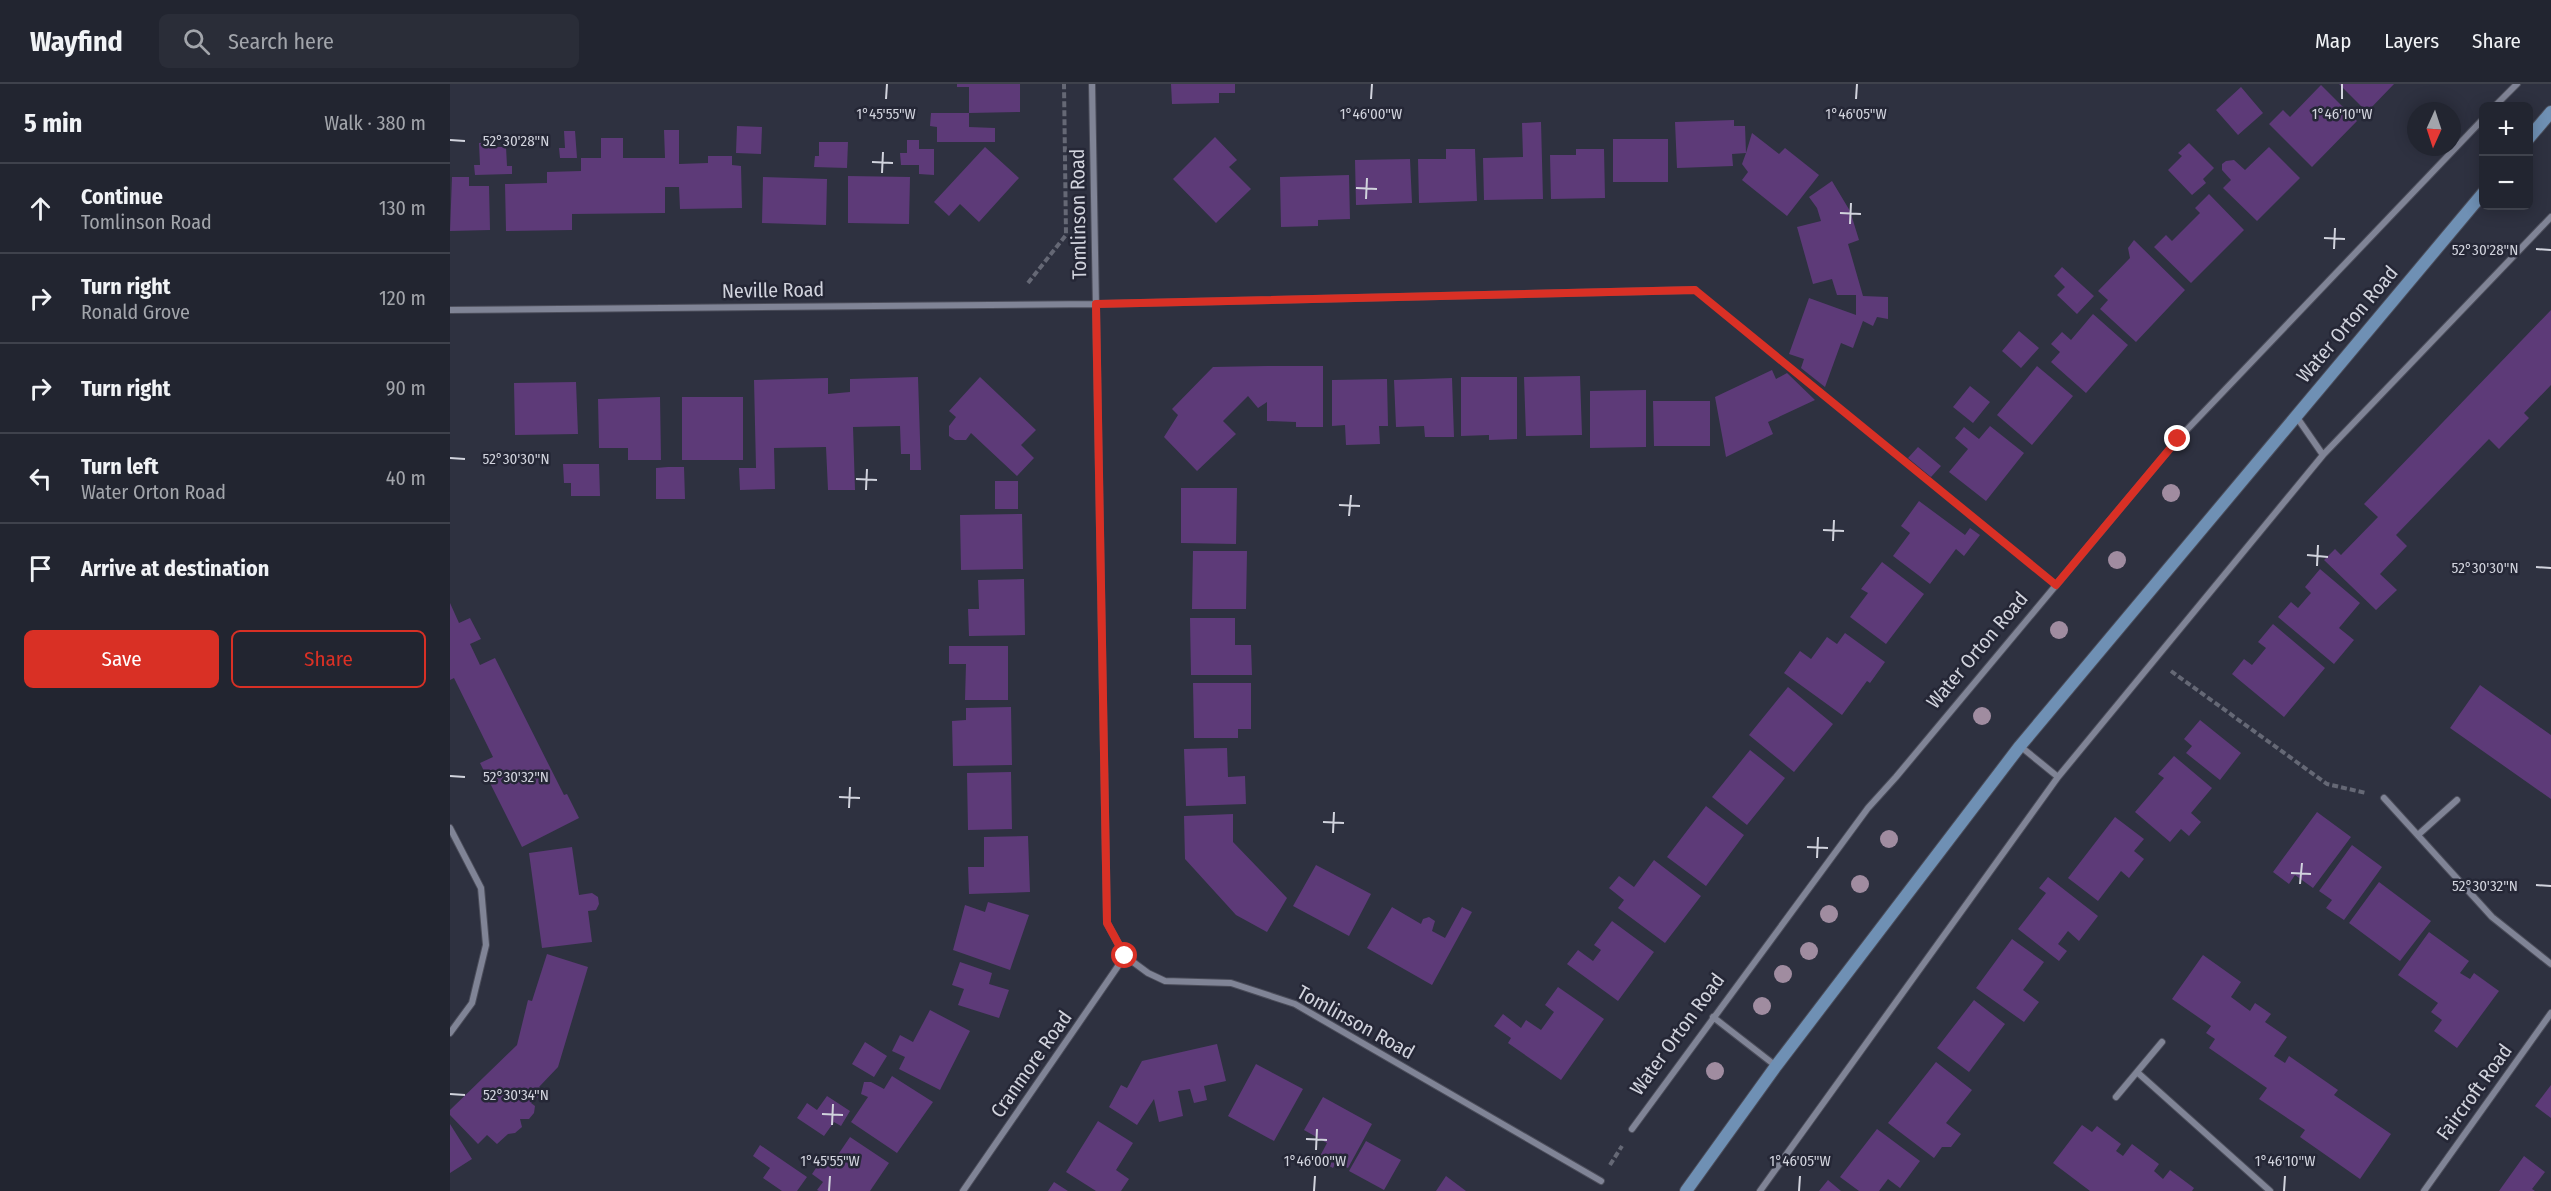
<!DOCTYPE html>
<meta charset="utf-8">
<style>
body{margin:0;font-family:"Fira Sans Condensed",sans-serif;background:#2a2d38;color:#f1f3f6}
.controls{position:absolute;right:18px;top:18px;display:grid;overflow:hidden;border-radius:9px;box-shadow:0 3px 15px #0003}
.controls button{width:54px;height:54px;display:grid;place-items:center;padding:0;border:0;border-bottom:2px solid #3f424c;background:#222530;color:#f1f3f6;font:30px sans-serif}
.compass{position:absolute;left:1957px;top:18px;width:54px;height:54px;border-radius:50%;background:#222530;box-shadow:0 3px 15px #0003;rotate:183deg}
.stop{position:absolute;width:18px;height:18px;margin:-14px;border:4px solid #d93025;border-radius:50%;background:#fff}
.stop.end{background:#d93025;border-color:#fff;box-shadow:0 2px 6px #0008}
.list{margin:0;padding:0;list-style:none}
h2{display:flex;justify-content:space-between;align-items:center;height:78px;margin:0;padding:0 24px;font-size:26px}
h2 small{font-size:20px;font-weight:400;color:#a2a5ab}
.list li{display:grid;grid-template-columns:39px 1fr auto;gap:18px;align-items:center;box-sizing:border-box;height:90px;padding:0 24px;border-top:2px solid #3f424c}
.list b{display:block;font-size:22px;white-space:nowrap}
.list p{margin:0;font-size:20px;white-space:nowrap;color:#a2a5ab}
.list em{font-size:20px;font-style:normal;color:#a2a5ab}
.actions{display:flex;gap:12px;padding:18px 24px}
.actions a{flex:1;padding:14px 0;border:2px solid #d93025;border-radius:9px;text-align:center;font-size:21px;color:#d93025}
.actions .main{background:#d93025;color:#fff}
.icon{flex:none;width:33px;height:33px;fill:none;stroke:currentColor;stroke-width:2;stroke-linecap:round;stroke-linejoin:round}
.map{position:relative;flex:none;width:2101px;height:1107px;overflow:hidden}
header{display:flex;align-items:center;gap:36px;box-sizing:border-box;height:84px;padding:0 30px;background:#222530;border-bottom:2px solid #3f424c}
header strong{font-size:28px}
nav{display:flex;gap:33px;margin-inline-start:auto;font-size:21px}
.search{width:420px;height:54px;background:#2a2d38;display:flex;align-items:center;gap:15px;box-sizing:border-box;padding:0 21px;border-radius:9px;color:#a2a5ab;font-size:22px}
main{display:flex}
aside{flex:1;background:#222530}
.map>svg:first-child{display:block}
.building{fill:#5d3a78}
.lines{fill:none;stroke-linecap:round;stroke-linejoin:round}
.minor-casing{stroke:#4b4d5a;stroke-width:8}
.secondary-casing{stroke:#4b4d5a;stroke-width:14}
.path{stroke:#656875;stroke-width:4;stroke-dasharray:6 3;stroke-linecap:butt}
.minor{stroke:#808496;stroke-width:6}
.secondary{stroke:#6f90b4;stroke-width:12}
.tree{fill:#a08ca0}
.route{stroke:#d93025;stroke-width:8}
.ticks{fill:none;stroke:#d1d3dd;stroke-width:2}
.labels{text-anchor:middle;dominant-baseline:central;stroke-width:5;stroke-linejoin:round;paint-order:stroke}
.street-label{font-size:20px;fill:#d1d3dd;stroke:#252736}
.ticks-label{font-size:15px;text-anchor:middle;fill:#d1d3dd;stroke:#252736;stroke-width:5;stroke-linejoin:round;paint-order:stroke}
</style>
<header>
<strong>Wayfind</strong>
<div class="search"><svg class="icon" aria-label="search" viewBox="0 0 24 24"><circle cx="10" cy="10" r="6"/><path d="M15 15l6 6"/></svg>Search here</div>
<nav><a>Map</a><a>Layers</a><a>Share</a></nav>
</header>
<main>
<aside>
<h2>5 min<small>Walk · 380 m</small></h2>
<ul class="list">
<li><svg class="icon" aria-label="ahead" viewBox="0 0 24 24"><path d="M12 20V5M6 11l6-6 6 6"/></svg><div><b>Continue</b><p>Tomlinson Road</p></div><em>130 m</em></li>
<li><svg class="icon" aria-label="right" viewBox="0 0 24 24"><path d="M7 20v-9h11M14 6l5 5-5 5"/></svg><div><b>Turn right</b><p>Ronald Grove</p></div><em>120 m</em></li>
<li><svg class="icon" aria-label="right" viewBox="0 0 24 24"><path d="M7 20v-9h11M14 6l5 5-5 5"/></svg><div><b>Turn right</b></div><em>90 m</em></li>
<li><svg class="icon" aria-label="left" viewBox="0 0 24 24"><path d="M17 20v-9H6M10 6l-5 5 5 5"/></svg><div><b>Turn left</b><p>Water Orton Road</p></div><em>40 m</em></li>
<li><svg class="icon" aria-label="arrive" viewBox="0 0 24 24"><path d="M6 21V4h12l-3 4 3 4H6"/></svg><div><b>Arrive at destination</b></div></li>
</ul>
<div class="actions"><a class="main">Save</a><a>Share</a></div>
</aside>
<div class="map">
<svg width="2101" height="1107" viewBox="0 0 2101 1107">
<rect width="100%" height="100%" fill="#2e3140"/>
<!-- building -->
<path class="building" d="M507,0h63v28l-51,1v-26h-12z
M721,0h64v9h-16v10l-47,1z
M1889,0h55l-27,28z
M1871,1l36,36 -45,46 -43,-43 14,-14 7,7z
M1791,3l22,26 -25,22 -22,-25z
M481,29h38v14l26,1v14h-58v-15l-7,-1z
M1284,36v6h11l1,27 6,-20 27,21 6,-6 34,27 -32,41 -45,-36 6,-8 -6,-8 4,-11 -14,1 1,12 -56,2 -2,-46z
M1091,38l2,77 -59,1 -1,-42 40,-1 -1,-34z
M287,42l25,1 -1,27 -25,-1z
M214,46h15v34l29,-1v-7h24v9l9,1 1,42 -62,1 -1,-22h-14v26l-93,1v16l-66,1 -1,-47 42,-1v-11l34,-1v-13h20v-20h22v20h42z
M114,47h11l2,27h-17l-1,-10h6z
M765,53l22,23 -8,7 22,22 -35,34 -43,-44z
M1163,55h55v43h-55z
M457,56h12v9h15v26l-15,-1v-9h-18l-1,-12h7z
M42,58v5h14l1,19h5v8l-37,1 -1,-10h6l-1,-22z
M369,58h29l-1,26 -33,-1 1,-11h4z
M1739,59l25,25 -11,11 3,4 -14,12 -24,-25 14,-14 -4,-3z
M535,63l34,31 -40,44 -19,-18 -11,12 -15,-14z
M1819,63l31,31 -43,43 -34,-33 8,-8 -9,-10v-6l4,-3 8,-1 11,10z
M996,65h29l2,52 -58,2 -1,-44h28z
M1126,65h28l1,49 -54,1 -1,-44h26z
M960,75l2,44 -56,2 -1,-45z
M899,91l1,44 -32,1v6l-37,1 -1,-50z
M398,92l62,1 -1,47 -61,-1z
M2,93h17v9h20l1,44 -40,1z
M313,93l64,2 -1,46 -64,-2z
M1382,97l18,30 9,29 -11,4 15,52 25,1v22l-11,-2 -4,9 -10,-5 -10,27 -12,-5 -16,44 -24,-19 3,-9 -15,-5 20,-56 47,17v-20h-19l-5,-16 -19,5 -16,-57 24,-6 -4,-13 -8,-11z
M1759,110l35,36 -53,53 -37,-36 12,-12 6,6 28,-28 -5,-5z
M1684,156l51,50 -49,52 -36,-33 8,-9 -10,-9 32,-33 -2,-10z
M1612,183l32,29 -17,18 -20,-19 8,-8 -11,-11z
M2101,226v75l-27,28 5,5 -30,31 -10,-10 -93,96 11,11 -27,28 17,16 -21,20 -52,-50 11,-11 6,6 37,-38 -14,-13z
M1643,230l35,31 -42,48 -35,-31 9,-10 -9,-8 11,-12 9,8z
M1569,247l20,17 -18,20 -19,-17z
M817,282h56v61h-27v-5l-29,-1v-19l-9,6 -10,-12 -25,25 13,13 -39,37 -33,-34 14,-22 -6,-6 41,-42z
M1587,282l36,30 -41,49 -35,-30z
M1322,286l4,9 11,-6 28,27 -47,22 5,12 -47,23 -11,-60z
M1130,292l2,59 -56,1 -2,-59z
M468,293l3,93h-11v-16h-9l-1,-28 -47,1 2,63h-27l-2,-43 -52,1 1,41 -35,1 -1,-22h17l-2,-88 74,-2v16l22,-2v-13z
M530,293l56,53 -15,15 13,13 -17,18 -46,-43 -5,7h-11l-6,-4v-10l7,-9 -7,-6z
M1011,293h56v62l-28,1v-5l-28,1z
M1002,294l2,59h-29l-1,-11 -28,1 -2,-47z
M937,295l1,47h-9l1,18 -34,1 -1,-20 -13,1v-46z
M126,298l2,52 -63,1 -1,-52z
M1520,302l20,16 -17,21 -20,-16z
M1196,306v57l-56,1v-57z
M210,313l1,63h-33v-12h-29l-1,-49z
M232,313h61v63h-61z
M1203,317h57v45h-56z
M1540,342l34,27 -38,48 -37,-29 19,-23 -13,-11 9,-11 15,12z
M1468,363l23,19 -10,11 -23,-19z
M113,380h36l1,32h-29v-13h-7z
M218,383h16l1,32h-29v-31z
M545,397h23v28h-23z
M731,404h56l-1,56 -55,-1z
M1469,417l46,34 5,-7 10,7 -16,21 -8,-7 -26,35 -37,-28 17,-23 -9,-7z
M572,430l1,55 -62,1 -1,-55z
M743,467h54l-1,58h-54z
M1432,478l42,32 -38,50 -36,-27 18,-24 -7,-4z
M1870,485l40,34 -21,25 15,12 -20,24 -56,-47 13,-15 7,6 13,-15 -6,-6z
M574,495l1,56 -56,1 -1,-27h11l-1,-29z
M0,519l9,20 11,-5 11,21 -11,5 10,21 15,-7 69,137 3,-1 12,24 -57,29 -42,-84 13,-6 -39,-79 -4,2z
M740,534h45v27h16l1,30h-61z
M1823,540l52,44 -41,49 -52,-43 12,-15 8,6 14,-17 -8,-6z
M1395,549l40,29 -15,21 -3,-2 -25,34 -58,-42 16,-22 11,8 16,-22 10,7z
M499,562h59v54h-43l1,-36h-17z
M743,599h58v46h-13v9h-44z
M2030,601l71,50v64l-101,-71z
M1338,603l45,37 -39,48 -45,-37z
M561,623l1,58 -59,1 -1,-45 14,-1v-12z
M1750,636l41,33 -21,27 -34,-27 6,-7 -8,-7z
M777,664l1,29 17,-1 1,28 -60,2 -2,-57z
M1300,666l35,28 -38,47 -35,-28z
M1724,672l38,32 -21,25 10,9 -12,14 -8,-7 -11,13 -35,-30 29,-34 -6,-4z
M561,688l1,57 -44,1 -1,-57z
M1256,722l38,29 -38,51 -39,-29z
M1867,728l34,25 -38,51 -18,-13 -6,9 -16,-12z
M783,730v28l54,56 -20,34 -31,-17 -51,-56 -1,-43z
M1665,733l29,22 -10,12 10,8 -15,19 -8,-7 -23,30 -30,-23z
M578,752l2,56 -61,2 -1,-27h16v-30z
M1902,761l30,22 -38,53 -18,-12 6,-8 -13,-9z
M122,763l7,48 13,-2 6,4 1,7 -3,6 -8,1 4,31 -50,6 -13,-95z
M1204,776l47,36 -36,47 -47,-35 6,-8 -15,-12 10,-12 15,11z
M866,781l55,29 -22,42 -56,-30z
M1598,793l50,39 -19,25 -11,-10 -10,13 9,7 -8,10 -41,-32 28,-36 -7,-5z
M1929,798l52,39 -31,40 -51,-38z
M538,818l41,13 -19,55 -57,-20 12,-45 20,7z
M942,823l29,17 2,-5 6,-2 6,4 -3,10 13,7 17,-31 10,5 -40,73 -65,-37z
M1162,837l42,31 -36,49 -51,-37 11,-14 15,11 8,-11 -7,-5z
M1979,848l40,29 -9,12 10,6 4,-6 25,18 -42,57 -23,-17 8,-11 -11,-8 7,-9 -40,-28z
M1562,855l32,23 -21,28 16,12 -15,20 -48,-34z
M97,870l41,13 -30,100 -19,20 6,4 -14,12 4,3 -1,7 -5,6h-9l2,8 -7,6 -7,1 -11,10 -10,-9 -9,9 -28,-29v-5l67,-65 11,-45 4,1z
M1753,871l38,27 -10,15 19,14 5,-8 16,11 -6,8 22,15 -13,19 11,7 4,-7 49,34 -4,5 57,39 -31,45 -60,-42 5,-7 -46,-31 8,-11 -58,-40 6,-9 -9,-6 5,-7 -39,-27z
M510,878l32,11 -3,11 20,6 -10,28 -41,-13 6,-16 -12,-4z
M1108,903l46,32 -43,61 -53,-37 3,-5 -17,-12 9,-12 18,14 5,-8 15,10 13,-18 -9,-7z
M1524,916l31,24 -36,48 -32,-24z
M480,926l40,21 -30,59 -41,-21 6,-12 -13,-6 8,-16 13,7z
M415,958l22,14 -13,21 -22,-13z
M767,960l9,37 -22,5 3,14 -13,3 -4,-14 -12,2 5,25 -24,6 -5,-23 -17,26 -28,-18 12,-22 6,3 15,-27z
M1486,978l36,28 -26,33 15,11 -10,13h-9l-8,11 -46,-35z
M806,980l47,25 -29,52 -46,-25z
M442,992l41,26 -36,51 -46,-31 17,-25 -7,-3 3,-12h7l13,7z
M2101,1001v33l-16,-12z
M377,1012l23,15 -9,15 -7,-4 -10,14 -27,-18 10,-15 10,7z
M873,1013l49,27 -24,44 -12,-6 -3,6 -15,-8 9,-17 -23,-13z
M648,1037l35,22 -17,27 13,9 -8,12h-25l-30,-19z
M0,1040l22,35 -22,14z
M1632,1041l10,7 5,-6 24,18 -5,7 7,5 9,-12 27,20 -5,7 9,8 7,-9 24,18 -2,3h-102l-37,-28z
M1427,1045l43,32 -20,27 -12,-9 -9,12h-20l-19,-14z
M400,1053l39,26 -19,28h-51l-2,-1 6,-8 -11,-8 10,-15 9,6z
M916,1057l35,19 -17,30 -35,-19z
M310,1061l47,32 -10,14h-15l-19,-13 7,-10 -17,-12z
M2074,1072l21,16 -13,17 3,2h-36z
M996,1092l20,15h-30z
M1378,1096l13,11h-22z
M604,1098l14,9h-20z"/>
<g class="lines">
<!-- minor casing -->
<g class="minor-casing">
<path id="minor" d="M642,0l15,839 18,33 23,17 17,8 66,2 64,21 306,177
M2045,22l22,-22
M0,226l647,-6 598,-14
M1846,332l27,39
M1570,662l38,31
M1934,714l108,119 59,47
M0,744l31,60 5,57 -14,58 -22,30
M1969,750l38,-34
M1263,933l63,49
M1687,988l133,119
M1666,1013l46,-55
M1182,1045l236,-321 28,-31 282,-338 306,-321
M513,1107l162,-235
M1310,1107l298,-414 265,-322 228,-238
M1974,1107l127,-178"/>
</g>
<!-- secondary casing -->
<g class="secondary-casing">
<path id="secondary" d="M2078,55l23,-27
M1236,1107l90,-125 244,-320 464,-554"/>
</g>
<!-- path -->
<path class="path" d="M578,199l38,-48 -2,-151
M1261,219l331,270
M1721,587l156,113 39,9
M1160,1081l12,-19"/>
<!-- minor -->
<use href="#minor" class="minor"/>
<!-- secondary -->
<use href="#secondary" class="secondary"/>
</g>
<!-- trees -->
<g class="tree">
<circle cx="1721" cy="409" r="9"/>
<circle cx="1667" cy="476" r="9"/>
<circle cx="1609" cy="546" r="9"/>
<circle cx="1532" cy="632" r="9"/>
<circle cx="1439" cy="755" r="9"/>
<circle cx="1410" cy="800" r="9"/>
<circle cx="1379" cy="830" r="9"/>
<circle cx="1359" cy="867" r="9"/>
<circle cx="1333" cy="890" r="9"/>
<circle cx="1312" cy="922" r="9"/>
<circle cx="1265" cy="987" r="9"/>
</g>
<g class="lines">
<!-- route -->
<path class="route" d="M675,872l-18,-33 -11,-619 599,-14 361,295 122,-146"/>
</g>
<!-- ticks -->
<path class="ticks" d="M436,15l1,-15M921,15l1,-15M1406,15l1,-15M1892,15v-15M0,56l15,1M422,78l21,1M432,89l1,-21M906,104l21,1M916,115l1,-21M1390,129l21,1M1400,140l1,-21M1874,154l21,1M1884,165l1,-21M2086,165l15,1M0,374l15,1M406,395l21,1M416,406l1,-21M889,421l21,1M899,432l2,-21M1373,446l21,1M1383,457l1,-21M1857,471l21,2M1867,482l1,-21M2086,483l15,1M0,692l15,1M389,713l21,1M399,724l1,-21M873,738l21,1M883,749l1,-21M1357,763l21,1M1367,774l1,-21M1841,789l20,1M1850,800l2,-21M2086,801l15,1M0,1010l15,1M372,1030l21,1M382,1041l1,-21M856,1055l21,1M866,1066l1,-21M379,1107l1,-15M864,1107l1,-15M1349,1107l1,-15M1834,1107l1,-15"/>
<g class="labels">
<!-- street labels -->
<g class="street-label">
<text transform="translate(628 130) rotate(-91)">Tomlinson Road</text>
<text transform="translate(323 206) rotate(-1)">Neville Road</text>
<text transform="translate(1897 240) rotate(-50)">Water Orton Road</text>
<text transform="translate(1527 566) rotate(-50)">Water Orton Road</text>
<text transform="translate(906 938) rotate(29)">Tomlinson Road</text>
<text transform="translate(1227 950) rotate(-54)">Water Orton Road</text>
<text transform="translate(581 980) rotate(-55)">Cranmore Road</text>
<text transform="translate(2024 1008) rotate(-54)">Faircroft Road</text>
</g>
</g>
<g class="ticks-label">
<text x="436" y="35">1°45'55"W</text>
<text x="921" y="35">1°46'00"W</text>
<text x="1406" y="35">1°46'05"W</text>
<text x="1892" y="35">1°46'10"W</text>
<text x="66" y="62">52°30'28"N</text>
<text x="2035" y="171">52°30'28"N</text>
<text x="66" y="380">52°30'30"N</text>
<text x="2035" y="489">52°30'30"N</text>
<text x="66" y="698">52°30'32"N</text>
<text x="2035" y="807">52°30'32"N</text>
<text x="66" y="1016">52°30'34"N</text>
<text x="380" y="1082">1°45'55"W</text>
<text x="865" y="1082">1°46'00"W</text>
<text x="1350" y="1082">1°46'05"W</text>
<text x="1835" y="1082">1°46'10"W</text>
</g>
</svg>
<div class="controls">
<button>+</button>
<button>−</button>
</div>
<svg class="compass" viewBox="-18 -18 36 36"><path d="M0-13l5 13h-10z" fill="#e53935"/><path d="M0 13l5-13h-10z" fill="#a2a5ab"/></svg>
<div class="stop" style="left:675px;top:872px"></div>
<div class="stop end" style="left:1728px;top:355px"></div>
</div>
</main>
